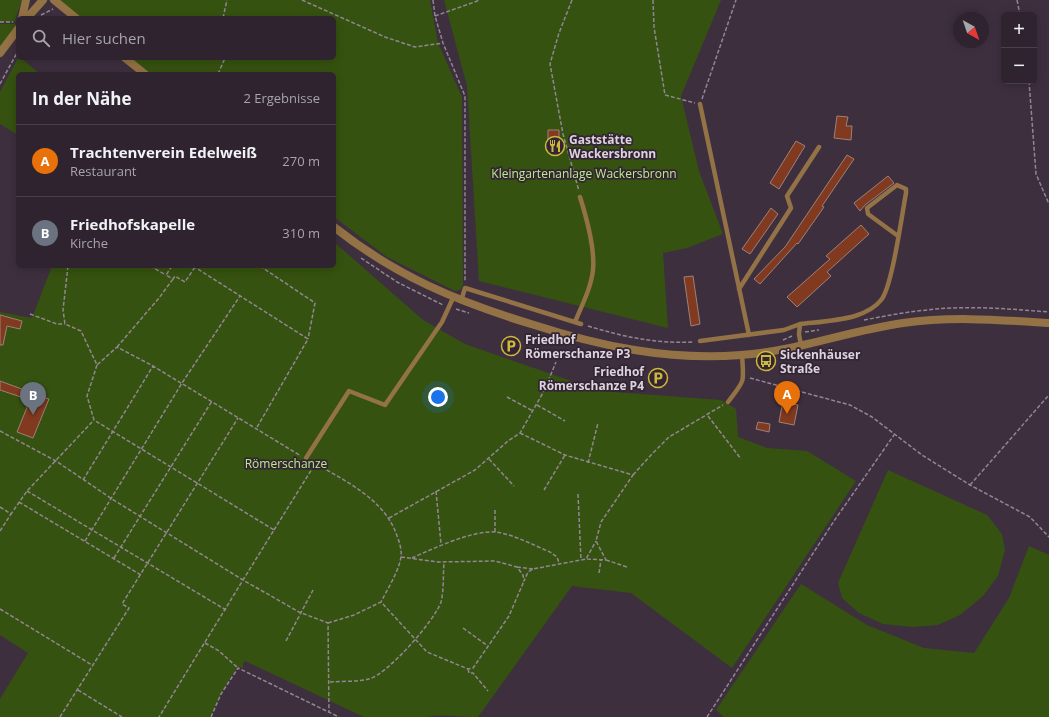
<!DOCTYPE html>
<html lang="de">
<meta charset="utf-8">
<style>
body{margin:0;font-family:"Open Sans",sans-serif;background:#3a2f3b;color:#f1f3f6}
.controls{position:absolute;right:12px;top:12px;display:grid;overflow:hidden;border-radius:6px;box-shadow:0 2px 10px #0003}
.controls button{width:36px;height:36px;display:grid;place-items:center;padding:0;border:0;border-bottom:1px solid #49404b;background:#2e232f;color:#f1f3f6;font:20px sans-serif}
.compass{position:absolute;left:953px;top:12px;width:36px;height:36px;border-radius:50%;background:#2e232f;box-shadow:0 2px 10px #0003;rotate:140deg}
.you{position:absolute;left:438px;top:397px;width:14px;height:14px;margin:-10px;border:3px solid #fff;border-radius:50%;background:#1a73e8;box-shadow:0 0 0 6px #1a73e833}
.badge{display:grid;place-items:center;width:26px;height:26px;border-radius:50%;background:#ceb938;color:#fff;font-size:13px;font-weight:700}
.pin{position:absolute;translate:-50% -33px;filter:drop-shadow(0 1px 2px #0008)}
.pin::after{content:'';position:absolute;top:21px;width:14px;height:12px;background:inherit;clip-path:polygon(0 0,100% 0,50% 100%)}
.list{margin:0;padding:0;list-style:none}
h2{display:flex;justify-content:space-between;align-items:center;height:52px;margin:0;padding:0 16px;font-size:17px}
h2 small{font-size:13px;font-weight:400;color:#a7a4aa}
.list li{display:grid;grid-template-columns:26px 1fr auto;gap:12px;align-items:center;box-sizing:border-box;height:72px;padding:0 16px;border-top:1px solid #49404b}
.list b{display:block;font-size:15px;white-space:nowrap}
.list p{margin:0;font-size:13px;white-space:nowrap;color:#a7a4aa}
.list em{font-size:13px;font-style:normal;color:#a7a4aa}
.icon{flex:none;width:22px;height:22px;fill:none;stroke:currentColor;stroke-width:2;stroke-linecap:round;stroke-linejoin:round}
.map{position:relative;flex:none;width:1049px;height:717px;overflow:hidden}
.search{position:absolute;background:#2e232f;box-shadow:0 2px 10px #0003;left:16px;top:16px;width:320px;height:44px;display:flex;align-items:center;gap:10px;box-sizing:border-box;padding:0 14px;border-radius:6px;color:#a7a4aa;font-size:15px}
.panel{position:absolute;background:#2e232f;box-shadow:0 2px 10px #0003;left:16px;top:72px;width:320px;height:196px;border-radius:6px}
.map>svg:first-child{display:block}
.green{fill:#365210}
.building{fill:#813a20;stroke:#9b8279}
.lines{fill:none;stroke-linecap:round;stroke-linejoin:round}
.path{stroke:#928693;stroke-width:1.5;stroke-dasharray:4 2;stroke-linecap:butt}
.service{stroke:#937245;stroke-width:4.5}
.tertiary{stroke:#937245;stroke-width:8}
.labels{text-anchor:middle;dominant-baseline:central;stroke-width:3.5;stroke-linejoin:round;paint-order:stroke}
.poi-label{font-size:12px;font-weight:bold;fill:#dcd3dd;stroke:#332534;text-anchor:start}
.park-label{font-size:12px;fill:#baeb89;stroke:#332534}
</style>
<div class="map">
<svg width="1049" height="717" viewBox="0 0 1049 717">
<rect width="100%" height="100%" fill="#3e2f3f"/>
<!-- green -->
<path class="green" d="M0,0h22l-8,23 -14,-1z
M54,0h376l8,43 24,54 1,188 -3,5 -5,1 -68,-34 -53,-40v-143h-189l-20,-16h209v-40h-258z
M444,0h277l-40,96 18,75 24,63 -36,14 -24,5 5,75 -189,-47 -12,-195z
M0,24h16l-2,8 -14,19z
M18,58h3l19,16h-22v61l-18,-11v-32z
M334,242l89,78 42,24 135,47 121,9 15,9 2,28 29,11 40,3 49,30 -124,187 -101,-75 -59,-7 -94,131c-13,0 -41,-3 -51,0h-63l-119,-56 -2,2v5l-6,-1 -16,27 -11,23h-210v-18l28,-46 -28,-18v-323l32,6 20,-52h282z
M888,470l99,45 15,19 3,16 -7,26 -15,20 -23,19 -22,10 -25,2 -30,-3 -24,-11 -17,-15 -4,-15z
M1029,546l20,9v162h-325l-8,-7 85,-126 66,41 57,23 50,5 35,-55z"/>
<!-- building -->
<path class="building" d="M837,116l11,1 -2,9h6l-1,14 -17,-2z
M548,130h11v18h-11z
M796,141l9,5 -26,43 -9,-6z
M847,155l7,4 -32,47 2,1 -26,37 -1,-1 -37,41 -6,-5 31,-32z
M888,176l6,7 -29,22 -5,6 -6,-8z
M771,208l7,6 -28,40 -8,-5z
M861,225l8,9 -42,38 4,4 -34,31 -10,-10 43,-38 -4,-3z
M693,276l7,48 -9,2 -7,-49z
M0,315l22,6 -2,8 -13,-3 -4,19h-3z
M0,381l49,18 -16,39 -16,-6 13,-32 -30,-10z
M787,403l11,2 -4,20 -15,-3 3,-16 4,1z
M758,422l12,2 -1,8 -13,-3z"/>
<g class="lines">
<!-- path -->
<path class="path" d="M302,0l83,37 30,10 28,-4
M433,0l2,16 8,27 22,53v186
M572,0l-13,33 -9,31 13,70 16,57
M653,0l1,27 11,68 30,8
M1017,0l3,15
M41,15l12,-6
M435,16l45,-16
M223,18l4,-18
M0,22h13
M218,74l7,-16
M1029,81l7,93 13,30
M0,84l18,-33
M702,99l34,-99
M361,258l36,24 46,23
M68,266l-5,44 2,14 16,7 16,34 20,-18 36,19 148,90
M150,266l16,9
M172,266l-6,9 7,4 2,-3 10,6 10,-15
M193,266l115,73 -52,90
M260,266l55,37 -7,36
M456,309l13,4
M30,314l27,10h8
M864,320c21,-4 42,-8 63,-10 41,-5 82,-1 122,2
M588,326c36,11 68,18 106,16
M805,332l14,-2
M783,340l9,-4
M117,347l42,-49 14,-19
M97,365l-10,31 7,24 180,110 -31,50 56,32 29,11 1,90
M750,378l100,27 22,12 50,38 48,30 60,32 19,20
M507,397l26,14
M537,405l28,16
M708,416l33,43
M0,431l56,30 56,38 131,81 -84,137
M520,433l45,22 68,20 -32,47 -5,19 10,19 -20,-1 10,-18
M489,459l25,27
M311,461c32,19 71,36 85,72 3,8 6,16 5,24 -3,16 -13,31 -20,45
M588,463l10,-40
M633,475l18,-20 18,-18 54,-32
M83,480l70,-114
M970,485l79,-90
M544,490l21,-35
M27,491l199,119
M436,491l5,53
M578,494l3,66
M19,502l122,73
M0,507l11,7 16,-23 67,-71
M389,518l86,-48 33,-29 12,-8 24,-42 12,-29
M274,530l41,-66
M0,531l11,-17
M495,532v-24
M85,541l97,-158 58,-87
M401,557l37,5 57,-1 22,6 6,8 1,6 4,-9 5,-3 53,-10
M114,558l98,-157
M412,558c20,-9 61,-28 83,-26 18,2 38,13 55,20l7,5 2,6
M606,560l21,7
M517,567l16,2
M599,573l2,-13
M0,609l92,56
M328,623l26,-8 27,-13 46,50 41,17 5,-1 36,-52 15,-35
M463,628l25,18
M286,641l27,-51
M205,643l14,8 19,17
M468,669l1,4h4l15,18
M330,682c12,-1 27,0 39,-3 19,-5 66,-59 72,-77 3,-12 2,-28 3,-40
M78,690l44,27
M60,717l69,-109 -7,-4 116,-186
M211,717l10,-23 17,-26 101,49
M707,717l127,-196 60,-86"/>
<!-- service -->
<path class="service" d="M700,104l49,231
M739,289l52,-81 -4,-12 32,-49
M461,301l4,-13 116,36
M575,322c7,-17 16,-34 18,-52 2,-21 -7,-54 -13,-73
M700,341l84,-11 16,-6
M801,346l-2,-12 1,-10c18,-2 38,-3 55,-8 9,-3 20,-8 26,-16 11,-12 21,-86 25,-107v-4l-9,-4 -30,23 1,6 30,22
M728,402c17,-23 16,-17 14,-47
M306,458l43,-67 36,14 57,-83 11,-24"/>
<!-- tertiary -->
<path class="tertiary" d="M54,0l22,18
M22,18l4,-18
M27,18l16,-18
M0,53l18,-24
M125,58l20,16
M334,227c62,49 122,74 197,97 68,22 138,37 210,31 55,-4 107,-24 162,-32 49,-7 97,-3 146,0"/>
</g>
<!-- icons -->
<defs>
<g id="restaurant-ring" transform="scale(1)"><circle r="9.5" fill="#332534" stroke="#ceb938" stroke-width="1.5"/><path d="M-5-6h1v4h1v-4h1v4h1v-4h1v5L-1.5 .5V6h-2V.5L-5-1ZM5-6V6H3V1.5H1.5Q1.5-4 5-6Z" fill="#ceb938"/></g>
<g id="parking-ring" transform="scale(1)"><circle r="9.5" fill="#332534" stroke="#ceb938" stroke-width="1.5"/><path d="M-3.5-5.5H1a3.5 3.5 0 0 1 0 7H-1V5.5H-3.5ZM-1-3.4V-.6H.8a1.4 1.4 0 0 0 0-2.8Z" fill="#ceb938"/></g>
<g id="bus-ring" transform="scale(1)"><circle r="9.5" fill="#332534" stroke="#ceb938" stroke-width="1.5"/><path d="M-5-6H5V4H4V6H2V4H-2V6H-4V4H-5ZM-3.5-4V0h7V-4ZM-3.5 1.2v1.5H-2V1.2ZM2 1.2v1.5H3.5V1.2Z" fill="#ceb938"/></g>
</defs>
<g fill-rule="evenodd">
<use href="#restaurant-ring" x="555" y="146"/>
<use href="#parking-ring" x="511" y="346"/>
<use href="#bus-ring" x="766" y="361"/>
<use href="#parking-ring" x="658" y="378"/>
</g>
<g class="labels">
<!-- poi labels -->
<g class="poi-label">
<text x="569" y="139">Gaststätte<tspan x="569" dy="14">Wackersbronn</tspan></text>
<text x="525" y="339">Friedhof<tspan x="525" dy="14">Römerschanze P3</tspan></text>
<text x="780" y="354">Sickenhäuser<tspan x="780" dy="14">Straße</tspan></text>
<text x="644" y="371" text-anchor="end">Friedhof<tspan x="644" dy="14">Römerschanze P4</tspan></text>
</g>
<!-- park labels -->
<g class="park-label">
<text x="584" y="173">Kleingartenanlage Wackersbronn</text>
<text x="286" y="463">Römerschanze</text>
</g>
</g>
</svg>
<div class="controls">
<button>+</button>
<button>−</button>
</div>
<svg class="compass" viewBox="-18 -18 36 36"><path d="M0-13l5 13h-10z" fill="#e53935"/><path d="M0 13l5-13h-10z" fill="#a7a4aa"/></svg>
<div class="you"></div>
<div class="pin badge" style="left:787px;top:414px;background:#e8710a">A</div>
<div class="pin badge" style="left:33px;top:415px;background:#6b7280">B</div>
<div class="search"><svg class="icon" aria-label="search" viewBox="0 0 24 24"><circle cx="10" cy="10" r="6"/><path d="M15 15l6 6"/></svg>Hier suchen</div>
<section class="panel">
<h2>In der Nähe<small>2 Ergebnisse</small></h2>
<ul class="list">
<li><span class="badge" style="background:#e8710a">A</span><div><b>Trachtenverein Edelweiß</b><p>Restaurant</p></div><em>270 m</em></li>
<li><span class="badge" style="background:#6b7280">B</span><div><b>Friedhofskapelle</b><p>Kirche</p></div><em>310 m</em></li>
</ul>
</section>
</div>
